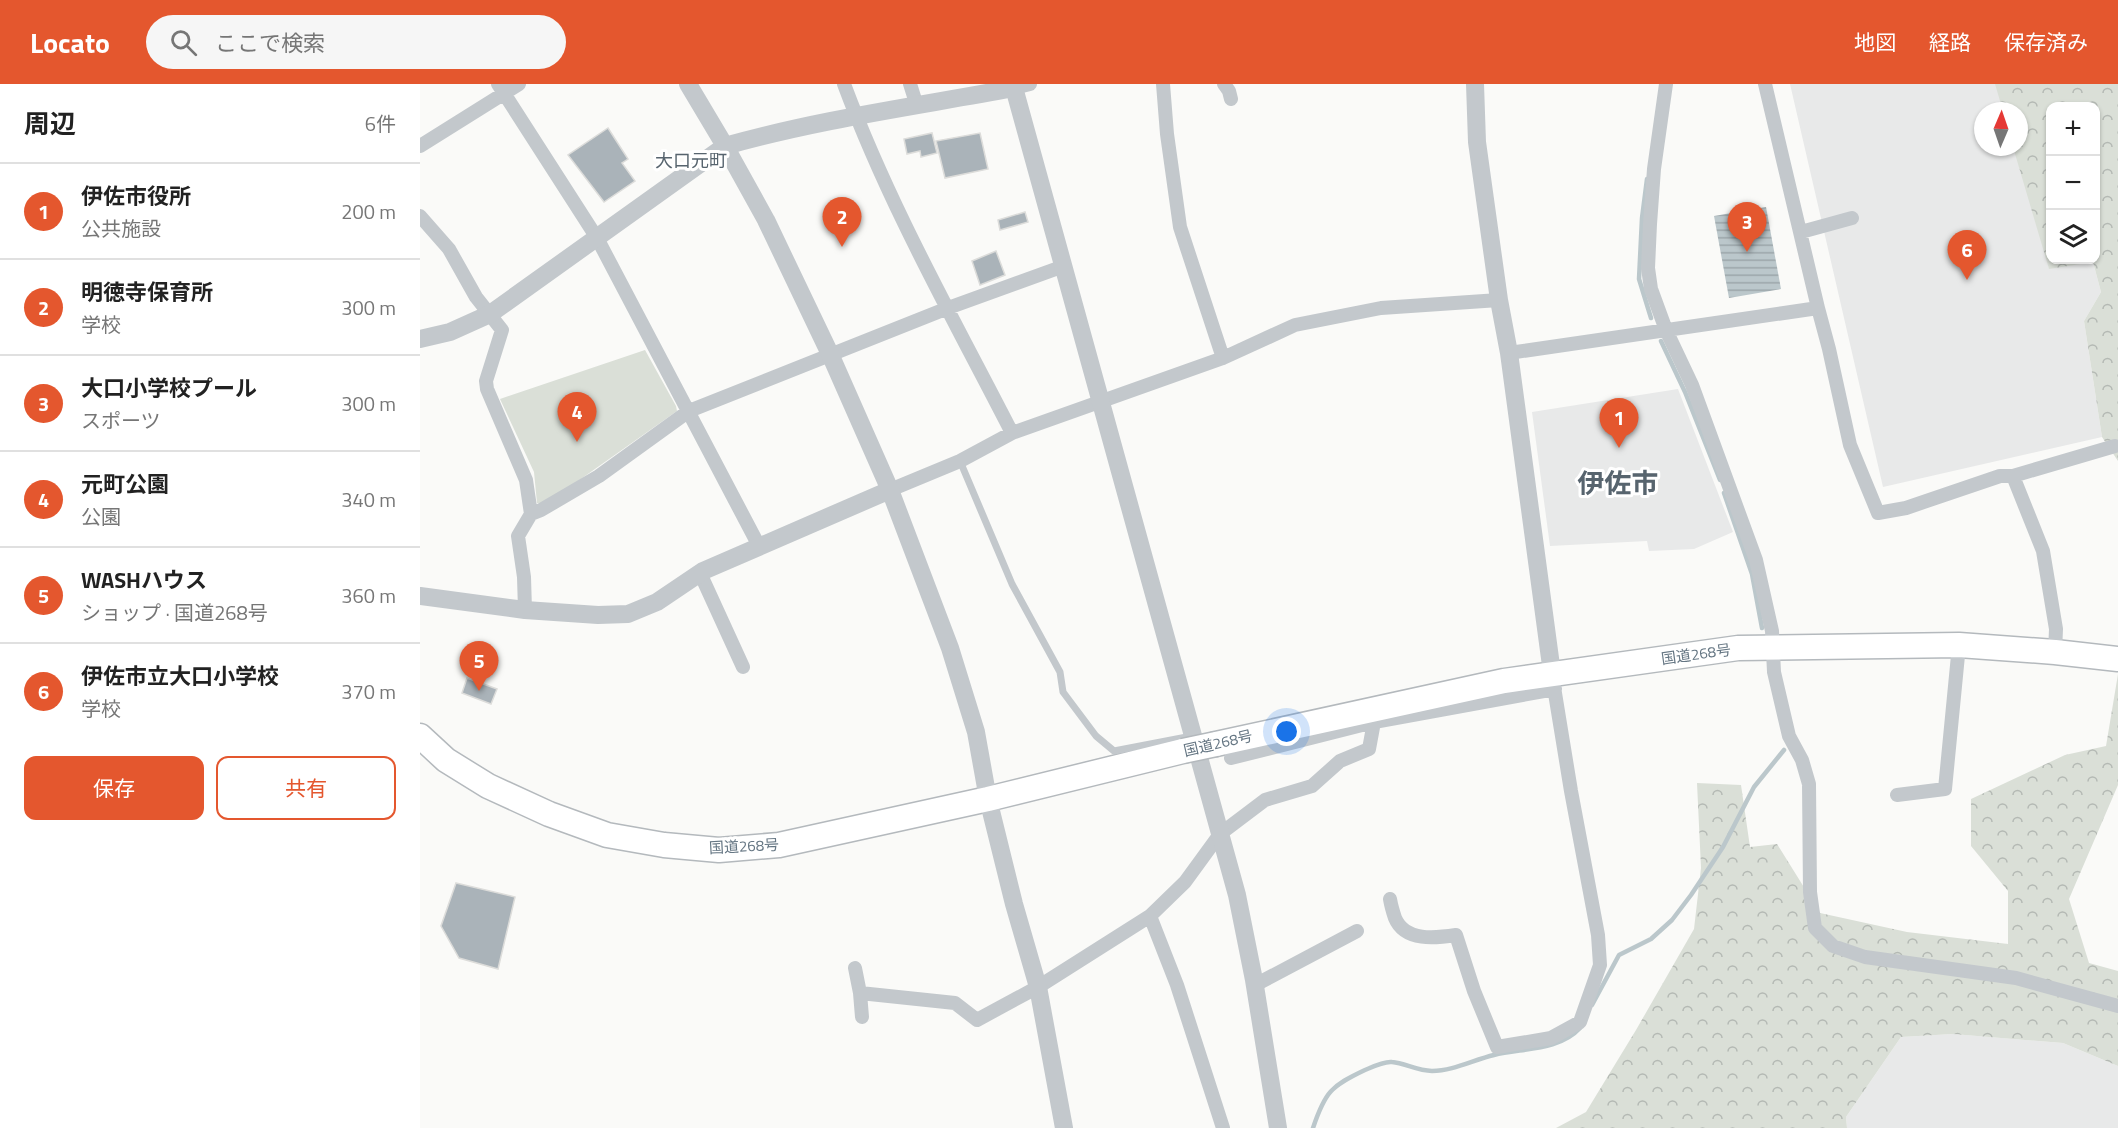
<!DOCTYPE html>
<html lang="ja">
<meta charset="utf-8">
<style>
body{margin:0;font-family:"Titillium Web","Noto Sans JP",sans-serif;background:#f6f6f6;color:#222}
.controls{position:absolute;right:18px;top:18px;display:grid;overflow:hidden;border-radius:12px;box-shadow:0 2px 4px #0004}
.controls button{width:54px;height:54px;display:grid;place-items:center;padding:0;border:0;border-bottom:2px solid #e0e0e0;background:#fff;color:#222;font:30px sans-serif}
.compass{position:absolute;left:1554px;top:18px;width:54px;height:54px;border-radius:50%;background:#fff;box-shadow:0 2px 4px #0004;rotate:2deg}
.you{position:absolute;left:867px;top:648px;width:21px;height:21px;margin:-15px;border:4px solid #fff;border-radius:50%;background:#1a73e8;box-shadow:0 0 0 9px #1a73e833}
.badge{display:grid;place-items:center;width:39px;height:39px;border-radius:50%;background:#e4572e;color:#fff;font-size:20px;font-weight:700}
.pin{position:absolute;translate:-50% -50px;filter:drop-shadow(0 2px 3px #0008)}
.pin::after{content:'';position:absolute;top:32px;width:21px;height:18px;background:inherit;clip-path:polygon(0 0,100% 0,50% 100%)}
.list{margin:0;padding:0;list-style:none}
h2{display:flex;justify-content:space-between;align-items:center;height:78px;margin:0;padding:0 24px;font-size:26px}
h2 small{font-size:20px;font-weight:400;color:#767676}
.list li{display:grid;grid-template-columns:39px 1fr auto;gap:18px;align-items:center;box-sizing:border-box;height:96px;padding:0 24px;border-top:2px solid #e0e0e0}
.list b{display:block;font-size:22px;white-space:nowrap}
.list p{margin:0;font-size:20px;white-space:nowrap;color:#767676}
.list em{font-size:20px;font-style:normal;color:#767676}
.actions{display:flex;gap:12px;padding:18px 24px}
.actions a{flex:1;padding:14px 0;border:2px solid #e4572e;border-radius:12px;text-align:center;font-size:21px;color:#e4572e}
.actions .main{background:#e4572e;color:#fff}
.icon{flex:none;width:33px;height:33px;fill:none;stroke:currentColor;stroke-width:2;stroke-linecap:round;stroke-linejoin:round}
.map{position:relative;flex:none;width:1698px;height:1044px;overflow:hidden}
header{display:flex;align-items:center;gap:36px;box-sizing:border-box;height:84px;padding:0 30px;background:#e4572e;color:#fff}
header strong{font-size:28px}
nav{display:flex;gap:33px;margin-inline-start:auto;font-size:21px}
.search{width:420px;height:54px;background:#f6f6f6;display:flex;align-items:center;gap:15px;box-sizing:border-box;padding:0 21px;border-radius:33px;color:#767676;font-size:22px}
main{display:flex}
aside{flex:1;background:#fff}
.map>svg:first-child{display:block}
.built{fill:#e8e9e9}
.forest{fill:url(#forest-crowns);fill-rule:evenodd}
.green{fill:#dadfd7}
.water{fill:url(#water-rules)}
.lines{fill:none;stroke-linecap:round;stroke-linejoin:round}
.stream{stroke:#bbc7cb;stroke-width:4.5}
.building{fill:#aab3b9;stroke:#dcdcda;stroke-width:1.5}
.trunk-casing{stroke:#b4b9bd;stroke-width:27}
.service{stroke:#c3c8cc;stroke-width:7}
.minor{stroke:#c3c8cc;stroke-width:14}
.tertiary{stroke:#c3c8cc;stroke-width:18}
.trunk{stroke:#fff;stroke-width:24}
.trunk-bridge-casing{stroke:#b4b9bd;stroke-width:27;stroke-linecap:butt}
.trunk-bridge{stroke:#fff;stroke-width:24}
.labels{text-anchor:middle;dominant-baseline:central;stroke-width:6;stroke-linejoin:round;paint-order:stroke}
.street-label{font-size:15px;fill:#657683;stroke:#fff}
.quarter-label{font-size:18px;fill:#57646e;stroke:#fff}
.town-label{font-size:27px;font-weight:bold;fill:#57646e;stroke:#fff}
</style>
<header>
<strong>Locato</strong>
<div class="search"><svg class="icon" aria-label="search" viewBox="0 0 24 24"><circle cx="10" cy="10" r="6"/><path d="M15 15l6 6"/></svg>ここで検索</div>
<nav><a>地図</a><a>経路</a><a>保存済み</a></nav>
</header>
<main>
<aside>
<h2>周辺<small>6件</small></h2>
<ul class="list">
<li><span class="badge">1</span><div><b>伊佐市役所</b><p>公共施設</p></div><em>200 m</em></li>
<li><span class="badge">2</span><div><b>明徳寺保育所</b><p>学校</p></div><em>300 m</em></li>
<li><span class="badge">3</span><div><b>大口小学校プール</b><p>スポーツ</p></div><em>300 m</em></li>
<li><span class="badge">4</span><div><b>元町公園</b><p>公園</p></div><em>340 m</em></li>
<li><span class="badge">5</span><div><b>WASHハウス</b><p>ショップ · 国道268号</p></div><em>360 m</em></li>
<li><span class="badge">6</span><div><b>伊佐市立大口小学校</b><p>学校</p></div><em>370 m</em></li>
</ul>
<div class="actions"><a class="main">保存</a><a>共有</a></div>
</aside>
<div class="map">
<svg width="1698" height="1044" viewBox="0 0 1698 1044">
<defs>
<pattern id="forest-crowns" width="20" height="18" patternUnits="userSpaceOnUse" patternTransform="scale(1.5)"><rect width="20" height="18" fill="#dadfd7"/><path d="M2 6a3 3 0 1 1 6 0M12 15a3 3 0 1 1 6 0" fill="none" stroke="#b4b9b4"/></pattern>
<pattern id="water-rules" width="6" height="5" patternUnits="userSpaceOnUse" patternTransform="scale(1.5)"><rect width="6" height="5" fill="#bbc7cb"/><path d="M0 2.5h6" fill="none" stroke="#9ca6aa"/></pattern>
</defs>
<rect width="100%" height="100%" fill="#fafaf8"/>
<!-- built -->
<path class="built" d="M1370,0h207l8,27h-22v36h33l33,121 44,-6 8,30 -17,29 18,116 -219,50z
M1258,305l55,143 -39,17 -45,2 -2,-10 -97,5 -18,-134z
M1533,950l110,9 55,23v62h-271l-1,-11 55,-80z"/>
<!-- forest -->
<path class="forest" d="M1575,0h123v377l-16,-24 -18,-116 17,-29 -8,-30 -44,7 -36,-122h6v-36h-16zM1630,22h46v154h-46z
M1698,590v111l-49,114 20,64 29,8v95l-55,-23 -110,-9 -52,3 -55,80 1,11h-291l30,-16 50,-82 58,-101 7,-61 -4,-85 44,2 9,62 27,-3 43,69 87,19 101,12v-53l-37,-45v-47l94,-44 41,-9z"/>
<!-- green -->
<path class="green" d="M225,266l31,56 1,5 -133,94 -7,-2 -3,-31 -34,-73z"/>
<!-- water -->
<path class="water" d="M1346,123l15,82 -52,9 -15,-82z"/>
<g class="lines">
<!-- stream -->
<path class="stream" d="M1227,95l-5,39 -3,61 12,39
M1241,257l24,51 35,88
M1304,409l28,81 10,54
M1172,921l27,-50 32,-16 21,-19 19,-25 32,-48 31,-60 30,-37
M893,1044c12,-36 18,-42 52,-58 7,-3 19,-9 27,-8 13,1 25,9 40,9 21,0 41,-11 62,-16 28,-7 65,-4 86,-27"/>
</g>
<!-- building -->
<path class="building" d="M188,44l20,31 -6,4 13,18 -31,21 -36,-47z
M512,49l5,20 -16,4 -1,-6 -13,3 -3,-15z
M560,49l8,36 -43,9 -9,-37z
M605,128l3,10 -28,8 -2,-10z
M576,167l9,24 -25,10 -8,-24z
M47,594l30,11 -6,15 -29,-11z
M36,799l59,14 -17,72 -39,-11 -18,-32z"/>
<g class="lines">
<!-- trunk casing -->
<g class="trunk-casing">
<path id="trunk" d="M0,652l26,24 42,26 61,28 58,21 57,10 55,5 60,-5 209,-46 195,-48
M796,660l288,-63 234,-33 221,-3 96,7 63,7"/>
</g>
<!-- service -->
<path class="service" d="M540,377l52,123 48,88 3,20 33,44 18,15 78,-15"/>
<!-- minor -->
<path class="minor" d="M78,0l99,154 162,308
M424,0c45,121 109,234 168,349
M490,0l7,22
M743,0l4,50 13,93 43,131
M804,0l5,7 2,8
M1246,0l-12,85 -4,55 -2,44 3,21 15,41 26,55 64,175 16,71 2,41 15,64 13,24 7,24 1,108 5,36 18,18 32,11 151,21 102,28
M1345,0l53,224
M594,4l16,-4
M0,62l99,-62
M0,132l29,33 27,48 26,33 -16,51 1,8 39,91 5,34 -13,22 6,41 1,33
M1381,148l51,-14
M1089,269l309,-45 11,41 21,96 28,68 28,-5 94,-32h13l30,75 13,78 -1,23
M1593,392l102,-30
M470,406l70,-29 52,-28 211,-75 72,-33 86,-17 118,-8
M111,430l10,-4 58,-34 90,-65 259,-103 116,-42
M280,489l43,94
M811,674l143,-36
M1477,711l48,-6 14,-144
M970,815c1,6 3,13 5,19 10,24 41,20 61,17l18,56 23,56 54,-9 29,-16 20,-57 -2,-30 -27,-144 -18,-110
M730,832l27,69 46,143
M435,884l5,25 95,10 22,17 61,-33 112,-71 35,-34 35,-48 45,-34 47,-14 28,-25 29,-12 5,-27 181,-33
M835,901l102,-54
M440,909l2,24"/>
<!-- tertiary -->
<path class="tertiary" d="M268,0l37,62 41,74 64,134 60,136 60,158 26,84 12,67 26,105 24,83 26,141
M593,0l224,811 17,85 24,148
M1055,0l2,58 22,158 10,53 43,320
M0,255l30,-7 40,-18 235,-168c95,-27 193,-40 289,-58
M0,512l105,14 73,5 30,-1 29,-12 46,-31 187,-81"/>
<!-- trunk -->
<use href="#trunk" class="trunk"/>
<!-- trunk-bridge casing -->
<g class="trunk-bridge-casing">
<path id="trunk-bridge" d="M763,667l33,-7"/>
</g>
<!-- trunk-bridge -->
<use href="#trunk-bridge" class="trunk-bridge"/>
</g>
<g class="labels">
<!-- street labels -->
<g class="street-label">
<text transform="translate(1276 570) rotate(-8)">国道268号</text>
<text transform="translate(798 659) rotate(-13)">国道268号</text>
<text transform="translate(324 762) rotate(-3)">国道268号</text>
</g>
<!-- quarter labels -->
<g class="quarter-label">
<text x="271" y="76">大口元町</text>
</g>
<!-- town labels -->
<g class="town-label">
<text x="1198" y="398">伊佐市</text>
</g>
</g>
</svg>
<div class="controls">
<button>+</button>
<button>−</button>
<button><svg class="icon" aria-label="layers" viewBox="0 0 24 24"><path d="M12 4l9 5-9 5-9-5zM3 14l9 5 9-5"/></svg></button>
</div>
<svg class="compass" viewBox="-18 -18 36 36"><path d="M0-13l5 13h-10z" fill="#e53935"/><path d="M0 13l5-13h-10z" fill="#767676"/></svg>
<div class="you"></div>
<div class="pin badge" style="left:1199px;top:364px">1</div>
<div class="pin badge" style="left:422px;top:163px">2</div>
<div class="pin badge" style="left:1327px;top:168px">3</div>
<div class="pin badge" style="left:157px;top:358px">4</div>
<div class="pin badge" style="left:59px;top:607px">5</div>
<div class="pin badge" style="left:1547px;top:196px">6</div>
</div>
</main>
